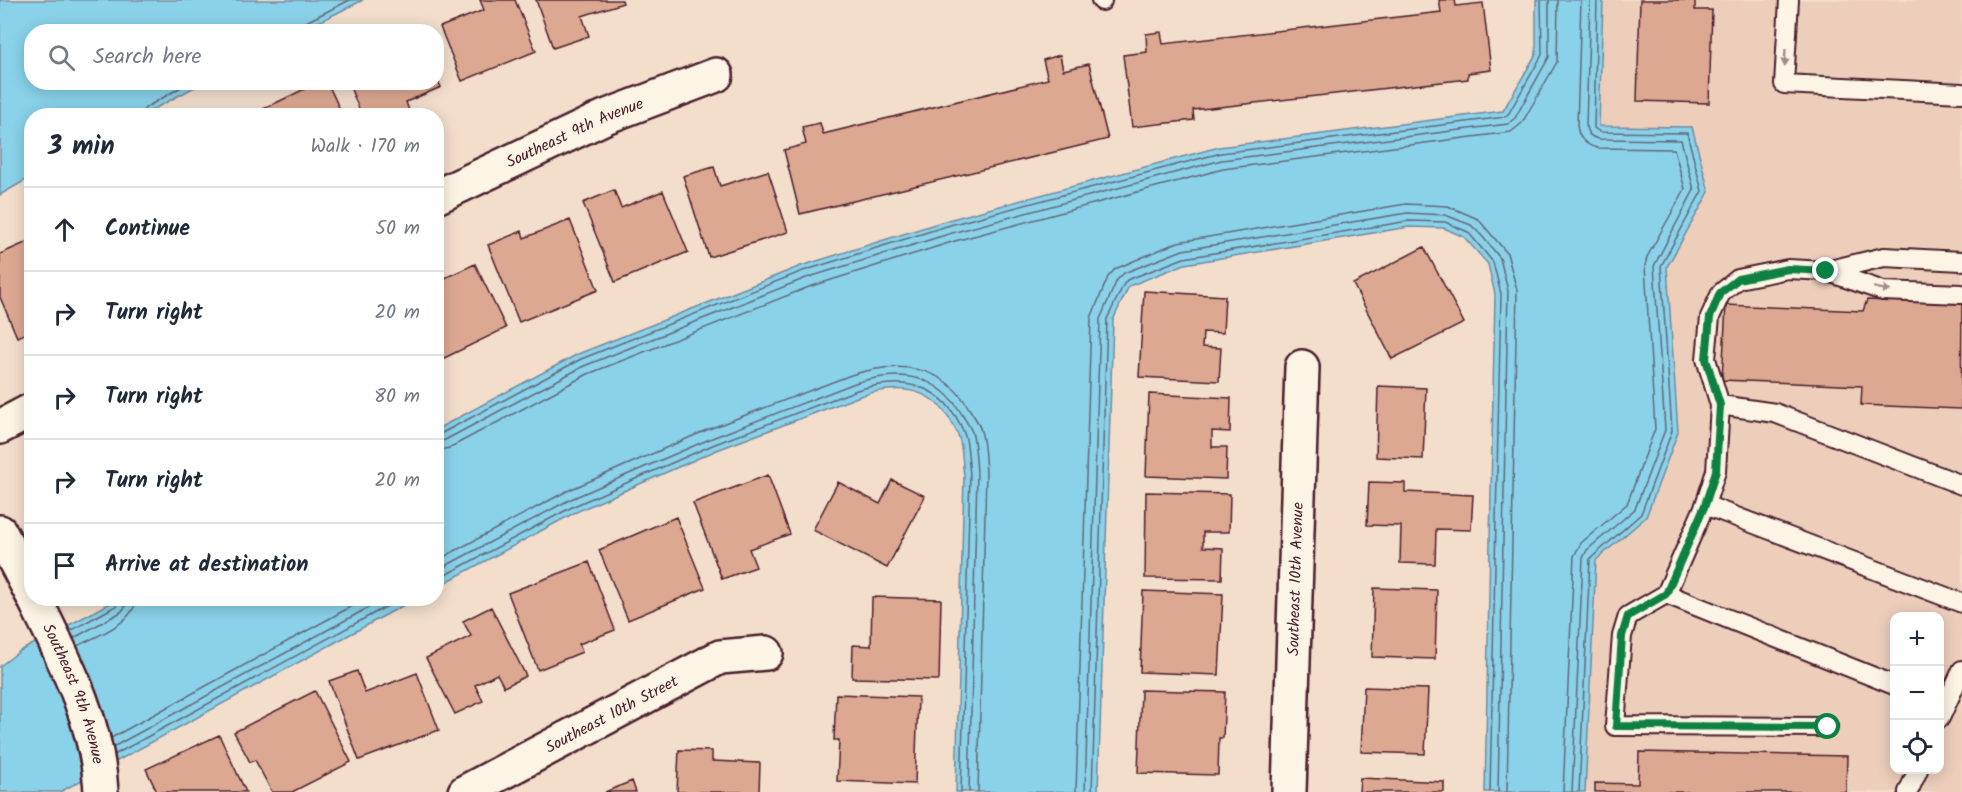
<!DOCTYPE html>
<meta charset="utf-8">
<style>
body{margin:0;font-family:Kalam,sans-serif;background:#f2f2f3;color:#1f2937}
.controls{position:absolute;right:18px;bottom:18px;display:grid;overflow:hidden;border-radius:12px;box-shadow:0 3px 15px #0003}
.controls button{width:54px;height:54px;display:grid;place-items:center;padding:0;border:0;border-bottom:2px solid #e0e1e3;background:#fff;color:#1f2937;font:30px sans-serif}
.stop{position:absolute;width:18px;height:18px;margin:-14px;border:4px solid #0b8043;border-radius:50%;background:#fff}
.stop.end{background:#0b8043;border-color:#fff;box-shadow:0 2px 6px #0008}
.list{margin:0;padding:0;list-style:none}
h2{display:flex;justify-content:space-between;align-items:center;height:78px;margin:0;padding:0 24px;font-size:26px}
h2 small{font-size:20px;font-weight:400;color:#747a83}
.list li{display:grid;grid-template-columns:39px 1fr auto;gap:18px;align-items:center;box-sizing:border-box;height:84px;padding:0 24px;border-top:2px solid #e0e1e3}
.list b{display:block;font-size:22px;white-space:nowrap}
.list em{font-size:20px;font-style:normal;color:#747a83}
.icon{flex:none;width:33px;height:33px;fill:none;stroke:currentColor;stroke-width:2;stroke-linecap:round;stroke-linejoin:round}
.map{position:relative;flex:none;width:1962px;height:792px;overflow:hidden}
.search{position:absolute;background:#fff;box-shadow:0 3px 15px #0003;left:24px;top:24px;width:420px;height:66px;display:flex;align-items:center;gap:15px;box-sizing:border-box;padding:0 21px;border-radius:24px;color:#747a83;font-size:22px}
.panel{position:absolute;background:#fff;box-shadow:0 3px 15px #0003;left:24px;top:108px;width:420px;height:498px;border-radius:24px}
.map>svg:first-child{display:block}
.built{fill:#eccebb;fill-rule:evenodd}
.water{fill:#89d2ea;stroke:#708a9e;stroke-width:1.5}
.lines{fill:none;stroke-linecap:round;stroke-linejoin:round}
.shore{stroke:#636777;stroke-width:1.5}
.building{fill:#dda892;stroke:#4a1f2b;stroke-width:1.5}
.service-casing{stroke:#4a1f2b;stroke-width:22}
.minor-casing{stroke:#4a1f2b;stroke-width:38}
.service{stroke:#fcf5e5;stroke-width:18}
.minor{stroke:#fcf5e5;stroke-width:33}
.oneway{fill:#a38a88}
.route{stroke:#0b8043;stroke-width:8}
.labels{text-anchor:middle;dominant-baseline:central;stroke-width:5;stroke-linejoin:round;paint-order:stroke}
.street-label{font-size:16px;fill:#4a1f2b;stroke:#fcf5e5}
</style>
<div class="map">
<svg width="1962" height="792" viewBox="0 0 1962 792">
<rect width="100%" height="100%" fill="#f3decc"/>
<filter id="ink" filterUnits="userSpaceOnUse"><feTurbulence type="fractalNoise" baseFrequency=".0167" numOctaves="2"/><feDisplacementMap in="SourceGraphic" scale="12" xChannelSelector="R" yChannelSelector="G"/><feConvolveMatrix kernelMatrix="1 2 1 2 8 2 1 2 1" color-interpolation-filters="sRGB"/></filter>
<g filter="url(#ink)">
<!-- built -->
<path class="built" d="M1603,0h359v792h-377l11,-232 50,-43 32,-85 -11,-165 42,-75 -17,-65 -93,-1zM1894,616h46v154h-46z"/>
<!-- water -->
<path class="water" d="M0,0h363l-62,31 -269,1v50l170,1 -59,32 -111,1 -1,61 -31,18z
M1536,0h67l-4,126 93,1 17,65 -42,75 11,165 -32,85 -50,43 -11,232h-100l10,-498 -7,-30 -24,-27 -20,-9 -35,-1 -224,37 -56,22 -16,34 -15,472h-142l8,-317c-2,-12 -1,-26 -5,-37 -1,-6 -6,-12 -8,-17 -21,-36 -55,-36 -91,-25l-143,54 -141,62 -139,75v-158l141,-75 223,-88 147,-46 271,-73 284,-36 33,-57z
M118,599h297l-355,193h-60v-126l20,-15z"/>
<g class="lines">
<!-- shore -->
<path class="shore" d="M300,32l4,-9 46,-23
M141,116l4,-8 45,-26
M436,434l6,-1 139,-74 222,-88 147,-46 271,-72 284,-36 4,-4 33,-58 -1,-55
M436,442l9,-2 139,-74 222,-88 146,-45 270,-73 286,-36 7,-6 34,-61v-57
M436,451l13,-3 139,-74 221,-87 146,-46 268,-72 288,-37 11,-9 35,-61 1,-62
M436,561l131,-70 142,-62 142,-54c47,-15 93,-11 119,35 4,6 9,13 11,21 4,13 4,28 5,42l-8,319
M436,571l135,-72 141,-61 143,-55c44,-13 83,-11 108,33 3,5 7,11 9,16 4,13 4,29 5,42l-8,318
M436,580l138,-74 141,-62 142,-54c48,-14 87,-7 107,43 5,12 4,29 6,41l-9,318
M70,631l46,-25 3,-8
M74,638l47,-26 5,-6 1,-8
M77,646c20,-10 58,-23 59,-48
M111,738l256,-140
M113,747l273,-149
M114,755l288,-157
M1076,792l15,-474 17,-41 7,-8 63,-27 228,-38 42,2 30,13 29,34 10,37 -10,502
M1085,792l15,-473 17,-39 7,-7 59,-23 224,-37 38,2 26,10 11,11 18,22 8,33 -10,501
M1092,792l15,-473 17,-35 3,-4 57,-22 225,-37 36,1 23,10 25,30 8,32 -11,498
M1563,792l11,-236 7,-13 46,-39 28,-75 -10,-163 2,-9 38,-68 -11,-40 -77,-1c-12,-3 -19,-11 -20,-23l4,-125
M1572,792l11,-234 4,-8 48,-41 30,-79 -11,-164 40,-76 -13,-50 -81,-1c-9,-1 -14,-6 -14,-15l4,-124
M1579,792l11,-233 51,-45 31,-83 -11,-165 41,-75 -15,-58 -87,-1 -6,-4 3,-128"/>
</g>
<!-- building -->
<path class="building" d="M480,0h35l21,51 -74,30 -22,-54 44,-17z
M536,0h86l1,3 -41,13 7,20 -36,12z
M1439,0h16l1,6 27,-3 8,67 -23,3v6l-275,31 1,10 -62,7 -9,-72 24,-3 -1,-18 15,-2 2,12 278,-32z
M1640,0h55v10h17l-3,93 -72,-2z
M1060,55l3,15 26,-6 19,75 -308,75 -16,-64 22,-6 -4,-17 18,-4 3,11 225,-55 -5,-19z
M436,76l5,11 -35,15 5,14h-49l-14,-34h88z
M319,82h8l16,34h-90v-2z
M714,167l6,19 48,-15 20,61 -79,25 -26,-81z
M614,190l7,18 42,-17 25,61 -73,30 -32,-79z
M570,220l28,70 -79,32 -31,-77 34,-14 2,7z
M32,240v91l-15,6 -17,-40v-43z
M1424,247l40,76 -72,36 -39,-75z
M475,264l31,64 -70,34v-80z
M1144,291l81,5 -2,37 -20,-1 -1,15 19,1 -2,33 -80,-4z
M1867,300l95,4 -1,105 -100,-4 1,-19 -140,-6 4,-75 137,6z
M1378,386l48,2 -3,71 -47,-2z
M1149,394l82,4 -1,34 -18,-1v16h15l-1,32 -80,-3z
M768,475l22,59 -41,15 7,18 -34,12 -29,-76z
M892,480l33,16 -38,72 -74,-38 25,-48 42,22z
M1369,482l36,1v9l68,3 -2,35 -35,-1 -1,35 -35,-1 1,-37 -34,-1z
M1146,492l84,2 -1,38h-26v15l20,1 -1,31 -77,-1z
M676,517l29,71 -77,32 -29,-70z
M589,562l26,68 -36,14 3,8 -44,18 -30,-77z
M1374,588l63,2 -2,69 -63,-2z
M1143,591l80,3 -4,81 -79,-3z
M872,597l69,2 -2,81 -87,-2 1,-33 18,1z
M491,607l35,69 -22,11 -7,-13 -22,11 8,16 -28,13 -29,-56 45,-22 -8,-15z
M357,671l8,22 52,-20 22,57 -80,30 -30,-79z
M1364,687l64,2 -3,65 -64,-2z
M1141,690l84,2 -2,46h-4l-1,37 -80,-2z
M315,691l36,71 -59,30h-20l-17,-32 -5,2 -16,-30z
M836,694l82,3 -3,87 -78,-3 2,-41h-5z
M219,735l27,57h-89l-11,-23z
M679,750l33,1v10l48,2 -1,29h-82z
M1639,752l208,4 -1,36h-251v-9l43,1z
M1360,778l84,4v10h-85z
M632,781l4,11h-31z"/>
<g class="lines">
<!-- service casing -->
<g class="service-casing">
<path id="service" d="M1101,0l1,1
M1789,0l-5,84 178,9
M1826,271l58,-14 78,4
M1962,294l-79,-3 -57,-20 -38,-2 -50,10 -17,14 -11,24 -4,42 14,46 55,8 187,72
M1720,405l-4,66 -11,34 -39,89 -38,22 -6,20 -7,90 213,1
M1705,505l257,98
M1666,594l228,91
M1940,718l22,-48
M1908,792l10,-22"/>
</g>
<!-- minor casing -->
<g class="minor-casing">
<g id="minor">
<path id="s1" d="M436,197l169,-80 111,-42"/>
<path d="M0,427l32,-17"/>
<path d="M0,532l32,62"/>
<path id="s2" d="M34,598c30,61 64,125 67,194"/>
<path id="s3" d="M465,792l255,-135 46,-4"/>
<path id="s4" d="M1289,792l13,-425"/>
</g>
</g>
<!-- service -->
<use href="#service" class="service"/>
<!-- minor -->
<use href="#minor" class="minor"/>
</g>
<!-- one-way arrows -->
<defs><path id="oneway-solid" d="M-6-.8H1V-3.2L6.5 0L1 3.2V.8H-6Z" transform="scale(1.5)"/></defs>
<g class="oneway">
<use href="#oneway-solid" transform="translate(1785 58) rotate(93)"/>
<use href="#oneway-solid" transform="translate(1882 289) rotate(12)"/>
</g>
</g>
<g class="lines" filter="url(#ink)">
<!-- route -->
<path class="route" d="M1826,271l-38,-2 -50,10 -18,14 -10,24 -4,42 14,46 -4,66 -11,34 -39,89 -38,22 -6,20 -6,90 212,1"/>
</g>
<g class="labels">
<!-- street labels -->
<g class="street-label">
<text stroke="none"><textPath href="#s1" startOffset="153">Southeast 9th Avenue</textPath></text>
<text stroke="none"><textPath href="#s4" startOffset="213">Southeast 10th Avenue</textPath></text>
<text stroke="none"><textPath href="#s2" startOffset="104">Southeast 9th Avenue</textPath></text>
<text stroke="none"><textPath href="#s3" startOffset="166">Southeast 10th Street</textPath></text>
</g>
</g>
</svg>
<div class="controls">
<button>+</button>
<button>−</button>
<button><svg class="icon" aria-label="locate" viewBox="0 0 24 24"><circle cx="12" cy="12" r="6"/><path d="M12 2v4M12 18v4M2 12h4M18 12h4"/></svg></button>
</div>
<div class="stop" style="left:1828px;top:727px"></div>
<div class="stop end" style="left:1826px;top:271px"></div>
<div class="search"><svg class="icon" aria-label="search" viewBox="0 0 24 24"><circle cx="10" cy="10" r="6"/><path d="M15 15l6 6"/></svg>Search here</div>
<section class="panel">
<h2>3 min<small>Walk · 170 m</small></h2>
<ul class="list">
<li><svg class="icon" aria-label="ahead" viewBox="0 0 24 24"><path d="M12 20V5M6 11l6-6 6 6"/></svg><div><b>Continue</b></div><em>50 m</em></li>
<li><svg class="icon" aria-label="right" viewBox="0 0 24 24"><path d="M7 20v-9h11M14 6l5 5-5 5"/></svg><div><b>Turn right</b></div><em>20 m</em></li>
<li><svg class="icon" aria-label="right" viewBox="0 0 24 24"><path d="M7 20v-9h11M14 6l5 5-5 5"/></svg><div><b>Turn right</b></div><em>80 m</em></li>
<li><svg class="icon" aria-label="right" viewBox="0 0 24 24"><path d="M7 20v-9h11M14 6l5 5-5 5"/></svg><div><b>Turn right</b></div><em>20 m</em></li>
<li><svg class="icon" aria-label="arrive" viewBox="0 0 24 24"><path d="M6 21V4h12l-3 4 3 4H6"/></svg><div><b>Arrive at destination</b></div></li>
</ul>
</section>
</div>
